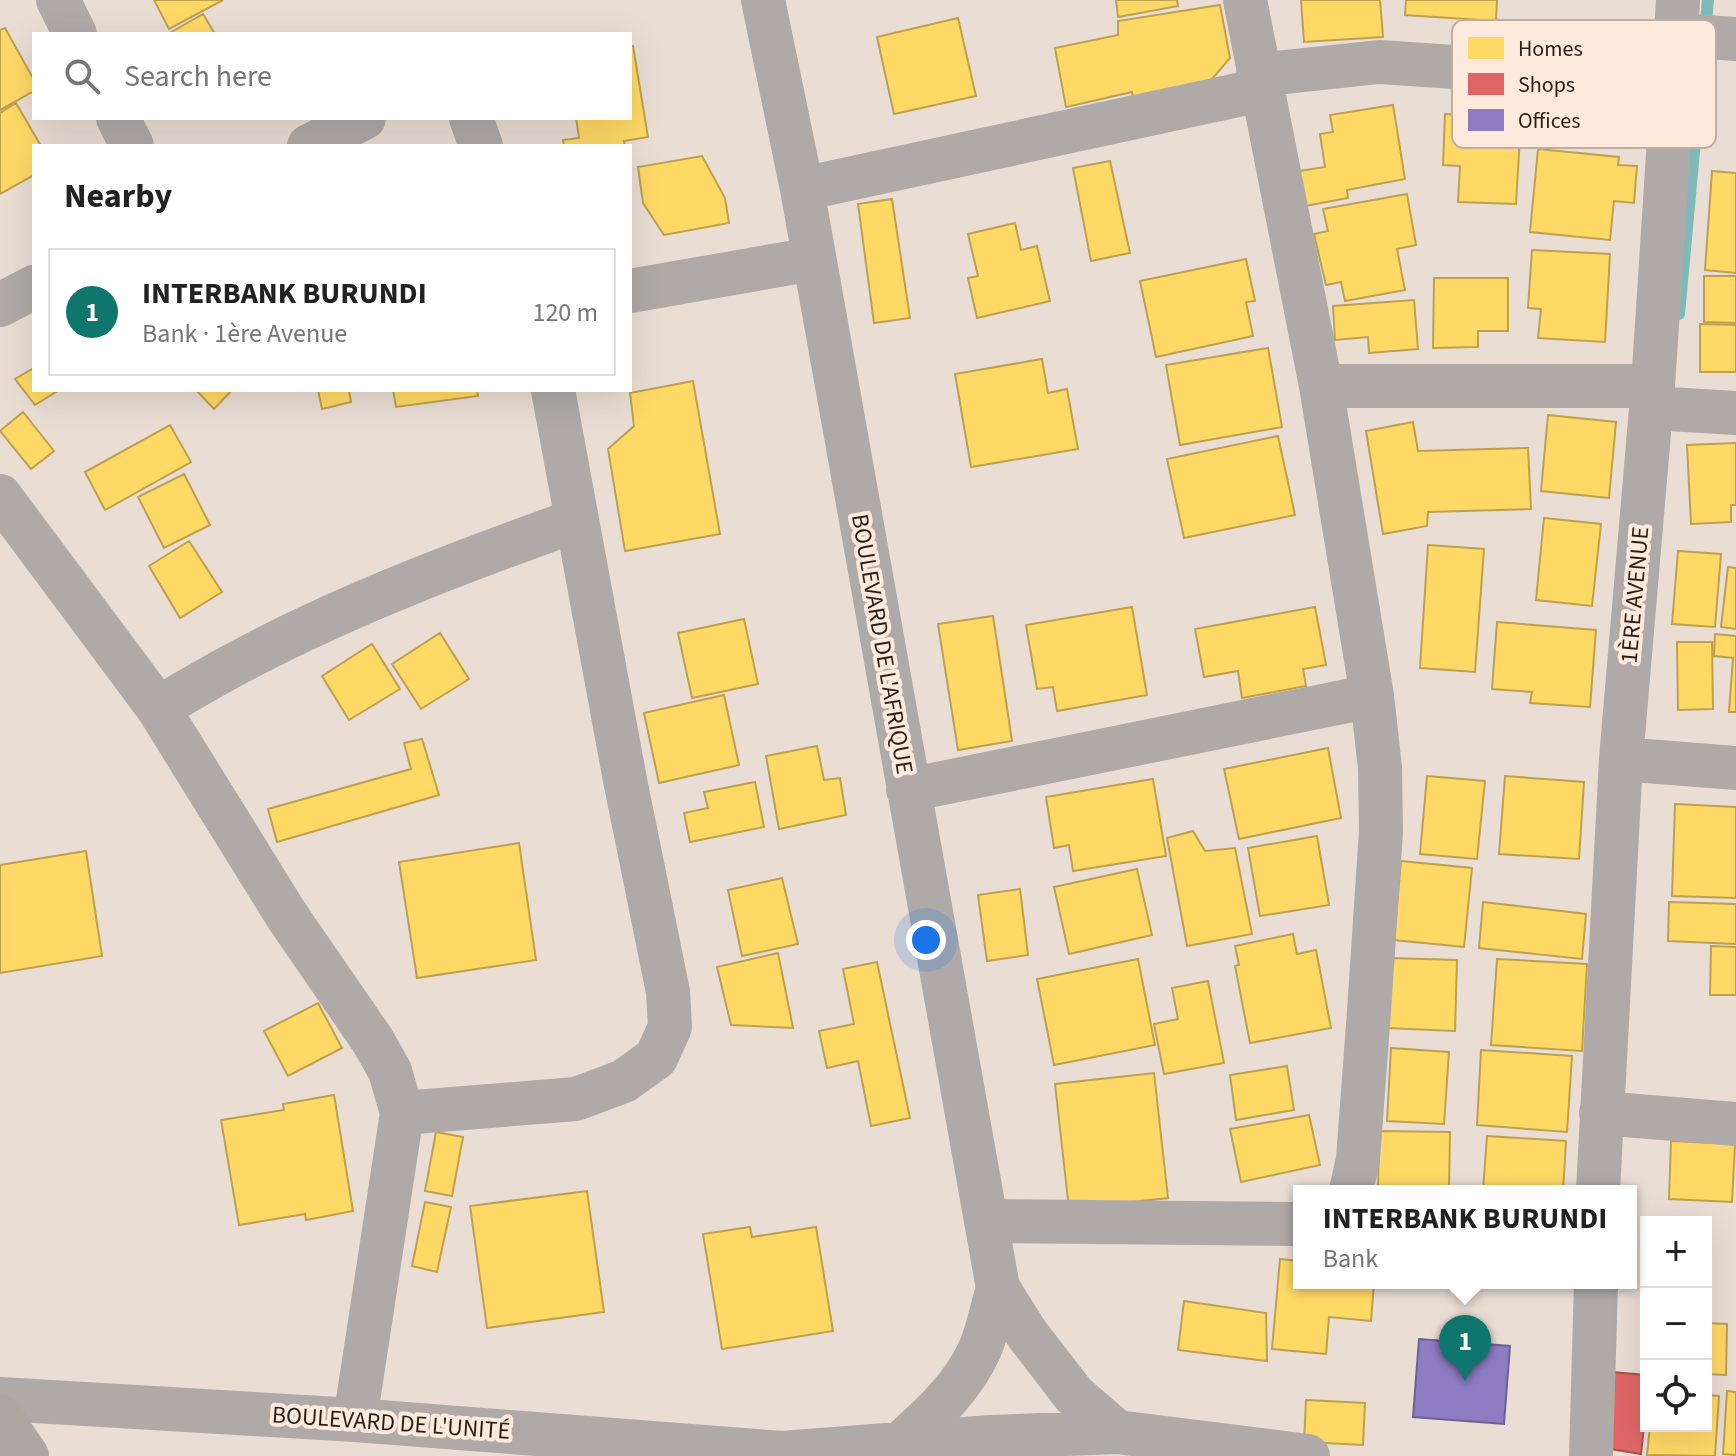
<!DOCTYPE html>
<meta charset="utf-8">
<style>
body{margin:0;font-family:"Source Sans 3",sans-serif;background:#f2f2f2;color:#222}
.controls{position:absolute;right:24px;bottom:24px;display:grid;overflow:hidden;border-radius:0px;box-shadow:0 8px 32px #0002}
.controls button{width:72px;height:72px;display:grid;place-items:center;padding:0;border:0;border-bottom:2px solid #e0e0e0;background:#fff;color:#222;font:40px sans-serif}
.you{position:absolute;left:926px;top:940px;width:28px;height:28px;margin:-20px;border:6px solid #fff;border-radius:50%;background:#1a73e8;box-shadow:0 0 0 12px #1a73e833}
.badge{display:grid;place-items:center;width:52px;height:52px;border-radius:50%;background:#0f766e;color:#fff;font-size:26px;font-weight:700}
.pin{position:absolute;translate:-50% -66px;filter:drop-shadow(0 2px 4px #0008)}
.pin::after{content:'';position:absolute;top:42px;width:28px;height:24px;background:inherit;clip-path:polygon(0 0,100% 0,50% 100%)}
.popup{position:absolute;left:1293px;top:1185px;width:344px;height:104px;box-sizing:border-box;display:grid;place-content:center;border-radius:0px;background:#fff;filter:drop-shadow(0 2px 6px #0005);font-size:26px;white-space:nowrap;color:#767676}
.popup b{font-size:30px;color:#222}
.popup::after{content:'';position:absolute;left:50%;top:100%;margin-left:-16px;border:16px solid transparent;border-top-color:#fff}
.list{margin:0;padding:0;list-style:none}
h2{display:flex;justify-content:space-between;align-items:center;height:104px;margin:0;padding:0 32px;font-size:34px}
h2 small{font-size:26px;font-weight:400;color:#767676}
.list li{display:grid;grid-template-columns:52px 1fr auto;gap:24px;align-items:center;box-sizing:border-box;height:128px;margin:0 16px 16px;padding:0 16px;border:2px solid #e0e0e0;border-radius:0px}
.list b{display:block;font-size:30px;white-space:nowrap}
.list p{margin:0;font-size:26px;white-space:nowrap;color:#767676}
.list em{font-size:26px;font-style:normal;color:#767676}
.icon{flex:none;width:44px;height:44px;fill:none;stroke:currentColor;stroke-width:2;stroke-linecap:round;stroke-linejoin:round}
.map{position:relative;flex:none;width:1736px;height:1456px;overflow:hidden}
.search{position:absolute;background:#fff;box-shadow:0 8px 32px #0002;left:32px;top:32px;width:600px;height:88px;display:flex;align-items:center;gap:20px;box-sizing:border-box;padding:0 28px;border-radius:0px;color:#767676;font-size:30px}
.panel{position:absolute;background:#fff;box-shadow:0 8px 32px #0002;left:32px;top:144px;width:600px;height:248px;border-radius:0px}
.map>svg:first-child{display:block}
.homes{fill:#ffd966;stroke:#bea14f;stroke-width:2}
.shops{fill:#e06666;stroke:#a9514f;stroke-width:2}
.offices{fill:#8e7cc3;stroke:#6f6090;stroke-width:2}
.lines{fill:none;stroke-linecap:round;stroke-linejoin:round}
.stream{stroke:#7fb9b8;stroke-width:12}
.minor{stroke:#afaaa7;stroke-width:44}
.highway{stroke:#aea6a1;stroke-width:44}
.labels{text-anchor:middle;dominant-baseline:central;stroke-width:8;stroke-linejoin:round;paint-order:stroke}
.street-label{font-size:24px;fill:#281f19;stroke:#feeadc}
.key{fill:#feeadc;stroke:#beada2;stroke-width:2}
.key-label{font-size:22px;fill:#281f19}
</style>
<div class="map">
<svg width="1736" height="1456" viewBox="0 0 1736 1456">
<rect width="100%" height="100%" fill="#eaddd4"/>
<!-- homes -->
<path class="homes" d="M154,0h69l-54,29z
M1116,0h61l1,6 -60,11z
M1301,0h79l3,37 -79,5z
M1406,0h91l-1,21 -91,-6z
M1220,5l10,53 -24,28 -73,16 -1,-10 -66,15 -11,-59 63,-13v-14z
M203,14l12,20h-47z
M958,18l18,78 -82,18 -17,-77z
M5,28l29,52v11l-34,19v-80z
M630,46h3l15,91 -24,4 1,5h-61l-1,-6 16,-2 -3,-20h54z
M16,103l25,43h-7v29l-34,19v-81z
M1393,105l12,74 -58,11 1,8 -43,8 -6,-35 26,-4 -5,-33 13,-2 -3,-17z
M1445,114l76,5 -5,85 -58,-2 2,-36 -17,-1z
M1538,149l81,8 -1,8 19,1 -3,37 -20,-2 -4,39 -80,-8z
M702,156l23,42 4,25 -65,12 -21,-32 -5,-36z
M1110,161l20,92 -39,8 -18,-93z
M1712,171l24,2v100l-31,-3z
M1407,194l9,51 -19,4 8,41 -60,11 -4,-19 -15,3 -12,-51 14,-3 -5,-22z
M892,199l18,119 -36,5 -16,-119z
M1015,223l6,27 16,-4 13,55 -73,17 -9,-40 10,-2 -10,-42z
M1532,250l78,4 -5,88 -67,-4 3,-29 -13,-1z
M1246,259l9,42 -9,1 7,34 -97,21 -16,-76z
M1704,276h32v47l-32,-1z
M1434,278h74v53h-30v16l-45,1z
M1414,300l4,49 -49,4 -1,-16 -33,3 -2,-34z
M1700,324l36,1v47h-36z
M1268,348l14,79 -102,18 -14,-80z
M1042,359l6,34 19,-4 11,60 -107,18 -16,-93z
M34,368v22h25l-24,15 -20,-26z
M693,381l27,153 -95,17 -17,-102 26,-23 -4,-33z
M196,390h36l-18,19z
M318,390h31l2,12 -29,7z
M393,390h84l1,6 -82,11z
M23,412l31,39 -23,18 -31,-38z
M1548,415l68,7 -7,76 -68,-7z
M1413,422l5,29 110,-3 3,61 -103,3 -1,14 -44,8 -17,-103z
M170,425l21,37 -86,48 -20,-38z
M1278,436l17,79 -111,23 -17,-79z
M1736,443v62h-5v17l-40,2 -4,-79z
M184,474l26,51 -46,23 -26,-51z
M1544,518l57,6 -9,82 -56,-6z
M189,541l33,51 -42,26 -31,-52z
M1428,545l56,4 -9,123 -55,-4z
M1678,551l43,3 -6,73 -43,-3z
M1728,567l8,1v61l-15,-2z
M1132,607l15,88 -90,16 -4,-24 -16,2 -11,-64z
M1315,607l11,58 -23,4 3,17 -64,12 -4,-27 -34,6 -9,-48z
M993,616l19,125 -54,9 -20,-126z
M744,619l14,65 -66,14 -14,-65z
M1497,622l99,8 -6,77 -60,-4 2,-11 -40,-3z
M440,633l29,46 -48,30 -29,-45z
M1715,634l21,2v76h-7l4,-54 -19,-2z
M1677,642h35l1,67 -35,1z
M372,644l28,45 -51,31 -27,-44z
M724,695l15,70 -80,18 -15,-70z
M422,739l17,56 -162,47 -9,-33 143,-40 -7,-26z
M817,746l7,34 16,-2 6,37 -67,14 -13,-73z
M1328,748l13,70 -102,21 -15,-70z
M1427,776l58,5 -8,78 -57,-5z
M1505,776l79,6 -5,77 -80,-5z
M1153,779l13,77 -93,15 -4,-26 -15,3 -8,-51z
M755,782l9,45 -74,15 -6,-29 24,-5 -4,-16z
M1675,804l61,3v91l-64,-2z
M1193,831l12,20 30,-3 17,86 -65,12 -20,-108z
M1317,836l12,69 -69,11 -12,-68z
M519,843l17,117 -119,18 -18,-116z
M86,851l16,105 -102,17v-108z
M1401,861l71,7 -8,79 -70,-7z
M1137,869l15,66 -83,19 -15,-67z
M782,878l16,66 -56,12 -14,-66z
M1020,889l8,66 -41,6 -9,-66z
M1483,902l103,12 -4,45 -103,-11z
M1669,902l67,2v40l-68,-3z
M1293,934l4,20 19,-4 15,78 -81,15 -15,-77 4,-1 -4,-19z
M1711,946l25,1v48h-26z
M778,953l15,75 -62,-3 -14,-58z
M1390,958l67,2 -2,71 -68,-3z
M1138,959l17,86 -101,20 -17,-86z
M1497,959l90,5 -5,87 -91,-6z
M877,962l33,156 -39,8 -13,-65 -31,7 -8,-37 35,-7 -11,-55z
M1208,981l16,82 -60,11 -10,-50 24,-5 -6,-31z
M318,1003l24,45 -54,28 -24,-45z
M1391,1048l58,4 -5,72 -57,-3z
M1481,1050l91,6 -5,76 -90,-7z
M1287,1066l7,44 -58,10 -6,-45z
M1154,1073l14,125 -99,11 -14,-125z
M334,1095l19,116 -47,9 -1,-6 -66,11 -18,-105 63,-10 -1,-6z
M1309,1115l11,50 -79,17 -11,-53z
M1379,1131l71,1 -1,59h-71z
M436,1132l27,5 -11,59 -27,-5z
M1487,1136l79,5 -3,50h-80z
M1671,1141l64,3 -3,58 -63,-3z
M587,1191l17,121 -117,16 -17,-122z
M425,1202l26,5 -14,65 -25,-6z
M750,1227l2,10 64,-10 17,104 -111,18 -19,-115z
M1280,1259l19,2v22h75l-3,38 -42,-4 -3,37 -54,-5z
M1184,1301l82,12 1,48 -89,-11z
M1643,1321h3v51h-4z
M1706,1323l21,1 -1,51 -20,-1z
M1727,1391l9,1v63l-13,-1z
M1706,1395l13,1 -4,60 -68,-1 3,-29h56z
M1306,1400l59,3 -2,42 -59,-3z"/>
<!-- shops -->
<path class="shops" d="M1612,1372l34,3v33l-5,46 -37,-6z"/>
<!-- offices -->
<path class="offices" d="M1419,1339l91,7 -6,78 -91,-7z"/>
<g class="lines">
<!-- stream -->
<path class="stream" d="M1679,314l29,-314"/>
<!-- minor -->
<path class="minor" d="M58,0l17,34
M763,0l39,189 196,1099 29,46 47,61 43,37
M1245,0l76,386 51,310 8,72 1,63 -12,180 -11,148 -7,32
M1678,35l58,4
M1258,75l121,-13 181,12 113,14
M118,118l14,28
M471,118l10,28
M309,146l55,-28
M802,189l459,-99
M630,291l183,-32
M0,305l34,-18
M1321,386h332
M1652,408l84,5
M0,496l158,212 129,208 86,125 17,30 12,42 -47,307
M158,708c28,-16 56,-33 85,-48 107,-57 221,-99 334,-140
M1621,759l115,9
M908,790l464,-94
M402,1113l174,-14 48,-18 32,-23 14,-31 -2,-35 -43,-212 -72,-390
M1601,1113l135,11
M1598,1191l23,-432 32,-373 25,-386
M986,1221l313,3
M0,1399l355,21 427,33 209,-16 126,-5 191,24
M899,1445c32,-29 63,-56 81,-96 8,-19 12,-41 18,-61
M1591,1456l5,-173"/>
<!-- highway -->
<path class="highway" d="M0,1416l27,40"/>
</g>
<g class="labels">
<!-- street labels -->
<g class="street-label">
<text transform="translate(1635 595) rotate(-85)">1ÈRE AVENUE</text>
<text transform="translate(882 644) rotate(80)">BOULEVARD DE L'AFRIQUE</text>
<text transform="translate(391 1423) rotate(4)">BOULEVARD DE L'UNITÉ</text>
</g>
</g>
<!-- legend -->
<rect x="1452" y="20" width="264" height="128" rx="12" class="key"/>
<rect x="1468" y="37" width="36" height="22" fill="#ffd966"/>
<rect x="1468" y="73" width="36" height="22" fill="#e06666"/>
<rect x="1468" y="109" width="36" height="22" fill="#8e7cc3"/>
<g class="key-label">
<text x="1518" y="56">Homes</text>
<text x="1518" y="92">Shops</text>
<text x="1518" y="128">Offices</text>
</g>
</svg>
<div class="controls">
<button>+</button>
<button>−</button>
<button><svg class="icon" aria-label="locate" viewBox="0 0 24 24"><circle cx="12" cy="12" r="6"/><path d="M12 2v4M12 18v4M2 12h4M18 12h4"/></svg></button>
</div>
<div class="you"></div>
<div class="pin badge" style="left:1465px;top:1381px">1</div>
<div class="popup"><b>INTERBANK BURUNDI</b>Bank</div>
<div class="search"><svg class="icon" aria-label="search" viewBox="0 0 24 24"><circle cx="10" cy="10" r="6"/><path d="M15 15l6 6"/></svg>Search here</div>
<section class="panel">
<h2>Nearby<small></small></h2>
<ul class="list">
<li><span class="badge">1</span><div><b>INTERBANK BURUNDI</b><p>Bank · 1ère Avenue</p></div><em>120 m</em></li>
</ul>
</section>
</div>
